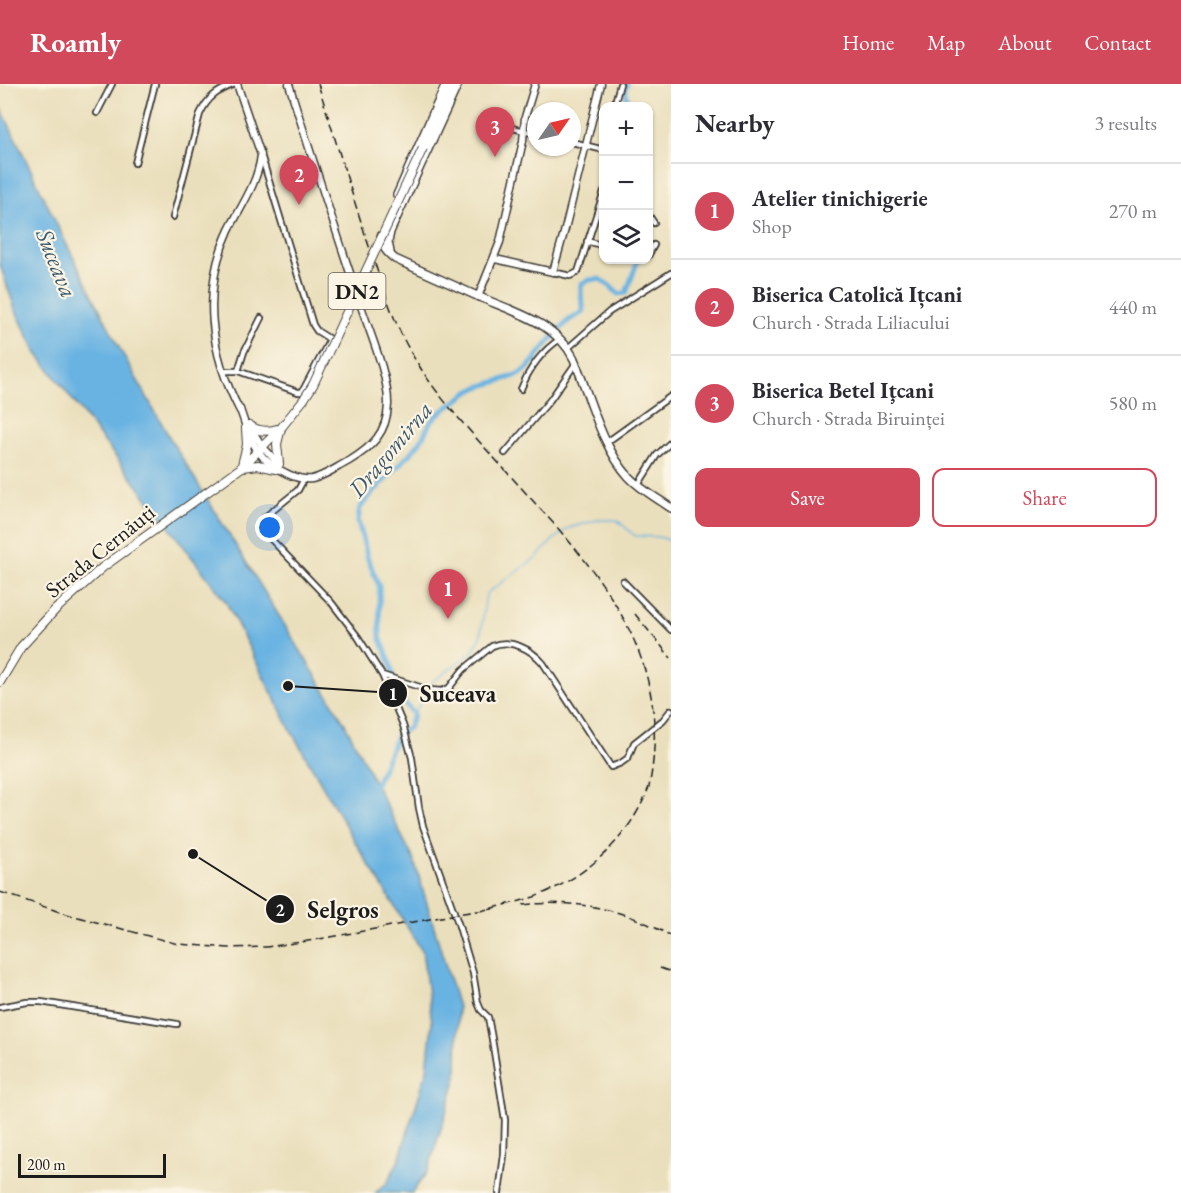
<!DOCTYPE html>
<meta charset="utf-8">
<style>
body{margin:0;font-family:"EB Garamond",serif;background:#f2f2f3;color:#2b2b33}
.controls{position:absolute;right:18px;top:18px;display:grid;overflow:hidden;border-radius:12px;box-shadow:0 2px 4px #0004}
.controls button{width:54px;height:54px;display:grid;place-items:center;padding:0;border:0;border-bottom:2px solid #e1e1e2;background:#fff;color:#2b2b33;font:30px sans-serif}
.compass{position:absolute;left:527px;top:18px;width:54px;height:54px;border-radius:50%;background:#fff;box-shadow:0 2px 4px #0004;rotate:56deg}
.scale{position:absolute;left:18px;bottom:15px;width:148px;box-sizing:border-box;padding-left:6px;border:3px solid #1c1c1c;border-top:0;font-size:16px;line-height:21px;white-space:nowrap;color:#1c1c1c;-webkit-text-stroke:4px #fcf5e5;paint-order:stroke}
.you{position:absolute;left:270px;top:444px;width:21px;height:21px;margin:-15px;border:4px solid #fff;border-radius:50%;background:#1a73e8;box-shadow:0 0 0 9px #1a73e833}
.badge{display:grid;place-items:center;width:39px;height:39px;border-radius:50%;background:#d1495b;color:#fff;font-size:20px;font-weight:700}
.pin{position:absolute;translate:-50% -50px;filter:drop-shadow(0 2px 3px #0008)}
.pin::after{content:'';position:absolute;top:32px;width:21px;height:18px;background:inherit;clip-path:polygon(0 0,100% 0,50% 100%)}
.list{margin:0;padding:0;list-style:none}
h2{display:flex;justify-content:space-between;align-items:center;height:78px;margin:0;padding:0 24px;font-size:26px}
h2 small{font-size:20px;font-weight:400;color:#7c7c81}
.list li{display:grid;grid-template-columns:39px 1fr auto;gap:18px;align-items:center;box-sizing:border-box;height:96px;padding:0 24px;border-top:2px solid #e1e1e2}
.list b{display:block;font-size:22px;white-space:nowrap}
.list p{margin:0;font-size:20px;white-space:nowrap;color:#7c7c81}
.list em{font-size:20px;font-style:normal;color:#7c7c81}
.actions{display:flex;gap:12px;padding:18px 24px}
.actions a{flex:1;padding:14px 0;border:2px solid #d1495b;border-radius:12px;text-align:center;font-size:21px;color:#d1495b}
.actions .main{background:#d1495b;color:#fff}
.icon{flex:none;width:33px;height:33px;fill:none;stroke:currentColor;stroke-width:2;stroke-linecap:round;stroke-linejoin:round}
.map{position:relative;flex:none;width:671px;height:1109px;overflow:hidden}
header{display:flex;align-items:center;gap:36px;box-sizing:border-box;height:84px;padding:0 30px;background:#d1495b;color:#fff}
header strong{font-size:28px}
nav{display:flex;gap:33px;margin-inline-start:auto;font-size:21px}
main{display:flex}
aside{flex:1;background:#fff}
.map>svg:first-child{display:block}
.water{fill:#69b3e2;stroke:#42687f;stroke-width:1.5}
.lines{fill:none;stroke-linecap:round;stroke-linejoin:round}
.stream{stroke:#69b3e2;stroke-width:1.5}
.canal{stroke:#69b3e2;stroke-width:5}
.minor-casing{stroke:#3b3934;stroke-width:8}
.tertiary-casing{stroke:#3b3934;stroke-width:9}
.secondary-casing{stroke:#3b3934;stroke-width:10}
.primary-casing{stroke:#3b3934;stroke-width:10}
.minor{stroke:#fff;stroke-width:4.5}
.tertiary{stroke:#fff;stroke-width:6}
.secondary{stroke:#fff;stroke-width:7}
.primary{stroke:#fff;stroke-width:8}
.rail{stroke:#1c1c1c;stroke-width:1.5;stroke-dasharray:9 4.5;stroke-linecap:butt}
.primary-bridge-casing{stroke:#3b3934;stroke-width:10;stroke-linecap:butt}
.primary-bridge{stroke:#fff;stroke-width:8}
.labels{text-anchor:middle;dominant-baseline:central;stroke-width:4.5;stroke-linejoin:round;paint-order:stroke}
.shield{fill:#fcf5e5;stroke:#5f5d58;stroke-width:1.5}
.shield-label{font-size:21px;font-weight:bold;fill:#1c1c1c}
.street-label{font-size:22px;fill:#1c1c1c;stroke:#fcf5e5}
.water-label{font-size:24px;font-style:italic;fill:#3b586b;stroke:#fcf5e5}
.leader{fill:none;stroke:#1c1c1c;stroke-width:2}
.callout-dot{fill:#1c1c1c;stroke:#fcf5e5;stroke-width:2}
.mark-label{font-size:18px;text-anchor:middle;font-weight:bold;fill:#fff}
.callout-label{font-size:24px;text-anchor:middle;font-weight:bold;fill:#1c1c1c;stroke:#fcf5e5;stroke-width:4.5;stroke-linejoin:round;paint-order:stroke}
</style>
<header>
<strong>Roamly</strong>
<nav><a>Home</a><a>Map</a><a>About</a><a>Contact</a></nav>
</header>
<main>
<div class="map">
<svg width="671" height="1109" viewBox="0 0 671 1109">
<rect width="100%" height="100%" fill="#fcf5e5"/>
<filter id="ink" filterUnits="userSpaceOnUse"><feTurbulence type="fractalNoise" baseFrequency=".0167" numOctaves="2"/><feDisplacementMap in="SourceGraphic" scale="12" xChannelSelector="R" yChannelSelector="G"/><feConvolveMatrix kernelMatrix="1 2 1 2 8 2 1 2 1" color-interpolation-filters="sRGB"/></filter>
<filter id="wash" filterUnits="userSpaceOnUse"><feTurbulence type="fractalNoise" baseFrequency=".008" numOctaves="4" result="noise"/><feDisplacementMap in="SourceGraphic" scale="24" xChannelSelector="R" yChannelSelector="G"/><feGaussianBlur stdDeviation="1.35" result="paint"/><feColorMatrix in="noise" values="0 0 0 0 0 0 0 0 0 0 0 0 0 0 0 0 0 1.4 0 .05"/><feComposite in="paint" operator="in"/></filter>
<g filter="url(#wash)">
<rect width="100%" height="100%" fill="#eadfbc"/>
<!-- water -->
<path class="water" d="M0,22l64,133 56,110 51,91 172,280 71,140 44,147 -1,70 -29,94 -16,22h-37l12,-10 12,-23 28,-90 5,-48 -10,-71 -67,-109 -65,-113 -64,-127 -190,-250 -21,-43 -15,-44z"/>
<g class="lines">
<!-- stream -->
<path class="stream" d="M414,630l16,-30 42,-32 8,-13 6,-45 51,-37 17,-18 15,-11 28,-8h20l18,16 24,1 12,4"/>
<!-- canal -->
<path class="canal" d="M627,0l-2,5 4,17
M648,139l2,4 -2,11
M374,704l23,-52 12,-9 5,-13 -8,-9 -11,-19 -5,-24 -10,-25 -1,-51 -11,-27 -10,-38 2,-13 15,-18 33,-34 12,-14 10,-19 7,-8 30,-22 12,-6 39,-12 9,-6 25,-31 17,-18 14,-8v-7l-2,-9v-12l8,-4 11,-1 10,7 8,8 8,-1 12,-33"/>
</g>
</g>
<g filter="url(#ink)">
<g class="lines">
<!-- minor casing -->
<g class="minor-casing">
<path id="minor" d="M614,22l6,-22
M97,29l15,-29
M501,41l35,9
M572,58l32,8
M135,79l20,-79
M648,130l6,9
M173,133l27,-103c8,-17 17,-23 35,-30
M587,157l17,5
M648,172l6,-11
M553,188l17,4 8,-4 26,-81
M568,264l41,-36 62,-39
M223,287h15l60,21h4l27,-51 -1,-3 -11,-7 -4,-6 -51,-167
M238,287l6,-19 17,-34
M521,305c8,-20 21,-38 39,-50
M607,358l64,-46
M505,369l45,-53 26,-37
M304,395l-6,11 -33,27v14l5,7 61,64 27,35 24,38 21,50 9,33 7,50 4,18 35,97 15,50 5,30 3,7 7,7 4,22 13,81 -1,35 -5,38
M638,401l19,-30 14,-13
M623,497l48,49
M382,591l47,15 13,1 7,-3 14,-18 29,-24c18,-8 39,3 51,17l68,104 10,-4 7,-5 6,-15 29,-23 8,-10
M0,923l27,-5h14l136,22"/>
</g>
<!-- tertiary casing -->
<g class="tertiary-casing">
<path id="tertiary" d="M237,0l24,71c-3,28 -20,51 -32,75 -28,60 -19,124 11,181
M495,175l58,13 12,-43 36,-145
M478,213l22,-55 23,-101 2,-24 10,-33
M240,325c10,32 17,52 50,66 7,3 14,5 22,4 13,-3 25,-12 37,-18 23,-14 38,-28 39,-56 1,-30 -20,-76 -29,-105 -24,-72 -48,-144 -70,-216
M249,341l13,21 17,18"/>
</g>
<!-- secondary casing -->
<g class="secondary-casing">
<path id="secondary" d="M397,111l49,-111
M381,152c0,9 6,17 14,23 27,12 53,24 80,36 35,16 81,26 99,64 16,38 27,87 55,118 12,13 28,21 42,31
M390,168l-2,-10 2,-10 68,-148"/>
</g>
<!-- primary casing -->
<g class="primary-casing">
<path id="primary" d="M423,64l29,-64
M249,341c9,7 18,7 28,4
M279,380l-2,-20 4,-16
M242,381l5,-20 -1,-17
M243,383l15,-2 18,4
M0,598l21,-35 34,-37 48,-43 139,-100 39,-39"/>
</g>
<!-- minor -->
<use href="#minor" class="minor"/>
<!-- tertiary -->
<use href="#tertiary" class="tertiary"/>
<!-- secondary -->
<use href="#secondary" class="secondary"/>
<!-- primary -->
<use href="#primary" class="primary"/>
<!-- rail -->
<path class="rail" d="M318,0c18,57 35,115 54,171 13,38 24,76 46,109 19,31 43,57 67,84 23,25 46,51 69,76 68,76 117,154 95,263 -20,52 -63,91 -115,110 -16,5 -33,9 -50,13
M635,530l36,44
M0,808l63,21 115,31 51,4 38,-1 47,-7 149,-27 30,-4
M523,821c43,-5 88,1 127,20 7,4 15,7 21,11
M660,884l11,4"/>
<!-- primary-bridge casing -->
<g class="primary-bridge-casing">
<path id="primary-bridge" d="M281,344l23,-29 9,-14 110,-237"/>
</g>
<!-- primary-bridge -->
<use href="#primary-bridge" class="primary-bridge"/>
</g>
</g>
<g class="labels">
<!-- shield labels -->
<rect class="shield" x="328.5" y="189" width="57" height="36" rx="4.5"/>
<g class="shield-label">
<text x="357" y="207">DN2</text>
</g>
<!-- street labels -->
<g class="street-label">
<text transform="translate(100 467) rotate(-39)">Strada Cernăuți</text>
</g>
<!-- water labels -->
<g class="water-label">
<text transform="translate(57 179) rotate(68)">Suceava</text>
<text transform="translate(390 365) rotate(-50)">Dragomirna</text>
</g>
</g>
<!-- callouts -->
<path class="leader" d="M288 602L393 609M193 770L280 825"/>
<g class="callout-dot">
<circle cx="288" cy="602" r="6"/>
<circle cx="193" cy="770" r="6"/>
<circle cx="393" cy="609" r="15"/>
<circle cx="280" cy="825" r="15"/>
</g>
<g class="mark-label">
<text x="393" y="616">1</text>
<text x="280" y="832">2</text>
</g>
<g class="callout-label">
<text x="458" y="618">Suceava</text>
<text x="343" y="834">Selgros</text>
</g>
</svg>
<div class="controls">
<button>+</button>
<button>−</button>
<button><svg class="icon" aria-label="layers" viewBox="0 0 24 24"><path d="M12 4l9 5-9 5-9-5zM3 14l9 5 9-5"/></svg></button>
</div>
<svg class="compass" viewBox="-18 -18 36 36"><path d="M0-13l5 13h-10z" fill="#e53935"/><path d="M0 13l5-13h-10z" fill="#7c7c81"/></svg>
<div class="scale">200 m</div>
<div class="you"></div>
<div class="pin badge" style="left:448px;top:535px">1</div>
<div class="pin badge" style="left:299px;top:121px">2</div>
<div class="pin badge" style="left:495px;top:73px">3</div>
</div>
<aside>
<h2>Nearby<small>3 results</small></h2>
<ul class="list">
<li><span class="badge">1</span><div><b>Atelier tinichigerie</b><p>Shop</p></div><em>270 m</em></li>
<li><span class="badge">2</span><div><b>Biserica Catolică Ițcani</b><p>Church · Strada Liliacului</p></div><em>440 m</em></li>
<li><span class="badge">3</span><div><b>Biserica Betel Iţcani</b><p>Church · Strada Biruinței</p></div><em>580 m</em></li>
</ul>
<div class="actions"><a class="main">Save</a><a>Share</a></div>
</aside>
</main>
